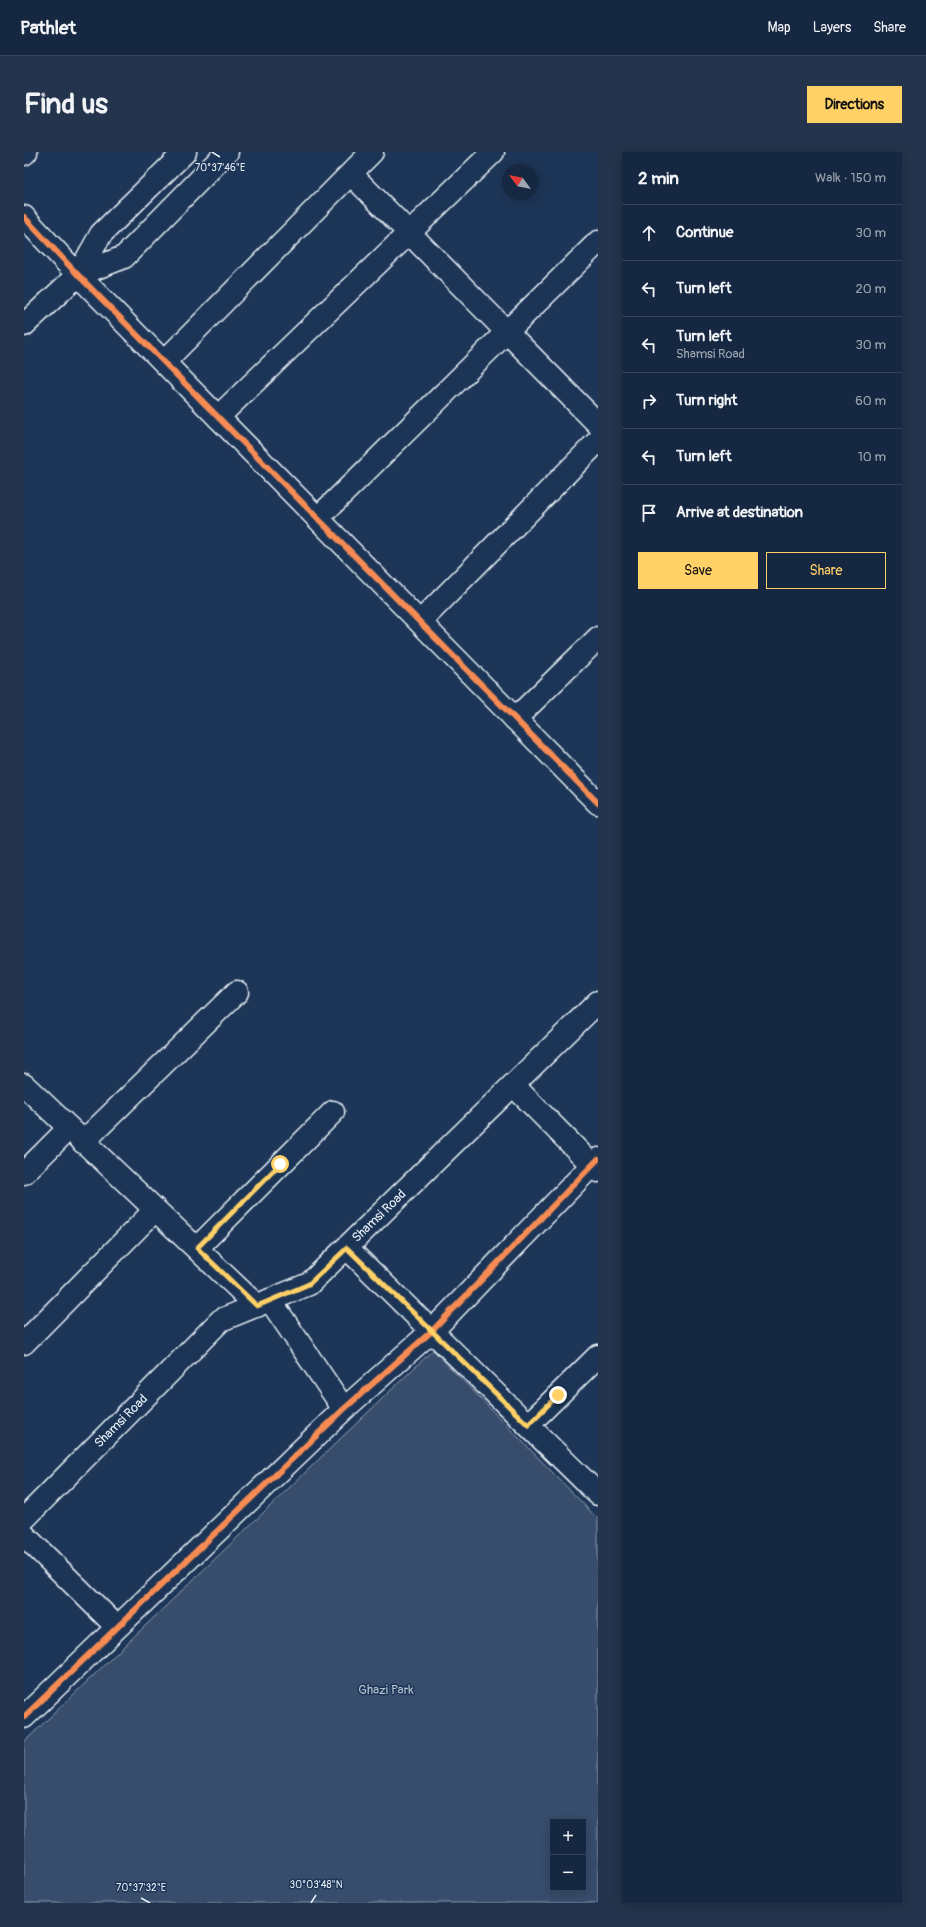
<!DOCTYPE html>
<meta charset="utf-8">
<style>
body{margin:0;font-family:Pangolin,sans-serif;background:#23344c;color:#f1f3f6}
.controls{position:absolute;right:12px;bottom:12px;display:grid;overflow:hidden;border-radius:0px;box-shadow:0 2px 10px #0003}
.controls button{width:36px;height:36px;display:grid;place-items:center;padding:0;border:0;border-bottom:1px solid #35445a;background:#162841;color:#f1f3f6;font:20px sans-serif}
.compass{position:absolute;left:478px;top:12px;width:36px;height:36px;border-radius:50%;background:#162841;box-shadow:0 2px 10px #0003;rotate:302deg}
.stop{position:absolute;width:12px;height:12px;margin:-9px;border:3px solid #ffd166;border-radius:50%;background:#fff}
.stop.end{background:#ffd166;border-color:#fff;box-shadow:0 1px 4px #0008}
.list{margin:0;padding:0;list-style:none}
h2{display:flex;justify-content:space-between;align-items:center;height:52px;margin:0;padding:0 16px;font-size:17px}
h2 small{font-size:13px;font-weight:400;color:#9ea6b1}
.list li{display:grid;grid-template-columns:26px 1fr auto;gap:12px;align-items:center;box-sizing:border-box;height:56px;padding:0 16px;border-top:1px solid #35445a}
.list b{display:block;font-size:15px;white-space:nowrap}
.list p{margin:0;font-size:13px;white-space:nowrap;color:#9ea6b1}
.list em{font-size:13px;font-style:normal;color:#9ea6b1}
.actions{display:flex;gap:8px;padding:12px 16px}
.actions a{flex:1;padding:9px 0;border:1px solid #ffd166;border-radius:0px;text-align:center;font-size:14px;color:#ffd166}
.actions .main{background:#ffd166;color:#111}
.icon{flex:none;width:22px;height:22px;fill:none;stroke:currentColor;stroke-width:2;stroke-linecap:round;stroke-linejoin:round}
.map{position:relative;flex:none;width:574px;height:1751px;overflow:hidden;border-radius:0px}
header{display:flex;align-items:center;gap:24px;box-sizing:border-box;height:56px;padding:0 20px;background:#162841;border-bottom:1px solid #35445a}
header strong{font-size:19px}
nav{display:flex;gap:22px;margin-inline-start:auto;font-size:14px}
.intro{display:flex;align-items:center;justify-content:space-between;box-sizing:border-box;height:96px;padding:0 24px}
h1{margin:0;font-size:28px}
.button{padding:10px 18px;border-radius:0px;background:#ffd166;color:#111;font-size:14px;font-weight:700}
main{display:flex;gap:24px;padding:0 24px}
aside{flex:1;background:#162841;border-radius:0px;box-shadow:0 2px 10px #0003}
.map>svg:first-child{display:block}
.green{fill:#374d6c;stroke:#909fb2;fill-rule:evenodd}
.lines{fill:none;stroke-linecap:round;stroke-linejoin:round}
.minor-casing{stroke:#e8f1f8;stroke-width:25}
.tertiary-casing{stroke:#e8f1f8;stroke-width:25}
.minor{stroke:#1d3557;stroke-width:22}
.tertiary{stroke:#1d3557;stroke-width:22}
.cycleway-casing{stroke:#1d3557;stroke-width:8}
.cycleway{stroke:#f68b52;stroke-width:6}
.route{stroke:#ffd166;stroke-width:5}
.ticks{fill:none;stroke:#e8f1f8;stroke-width:1.5}
.labels{text-anchor:middle;dominant-baseline:central;stroke-width:3;stroke-linejoin:round;paint-order:stroke}
.street-label{font-size:13px;fill:#e8f1f8;stroke:#1d3557}
.park-label{font-size:13px;fill:#b3c0ce;stroke:#1d3557}
.ticks-label{font-size:10px;text-anchor:middle;fill:#e8f1f8;stroke:#1d3557;stroke-width:3;stroke-linejoin:round;paint-order:stroke}
</style>
<header>
<strong>Pathlet</strong>
<nav><a>Map</a><a>Layers</a><a>Share</a></nav>
</header>
<div class="intro"><h1>Find us</h1><a class="button">Directions</a></div>
<main>
<div class="map">
<svg width="574" height="1751" viewBox="0 0 574 1751">
<rect width="100%" height="100%" fill="#1d3557"/>
<filter id="ink" filterUnits="userSpaceOnUse"><feTurbulence type="fractalNoise" baseFrequency=".025" numOctaves="2"/><feDisplacementMap in="SourceGraphic" scale="8" xChannelSelector="R" yChannelSelector="G"/><feConvolveMatrix kernelMatrix="1 2 1 2 8 2 1 2 1" color-interpolation-filters="sRGB"/></filter>
<g filter="url(#ink)">
<!-- green -->
<path class="green" d="M409,1198l165,169v384h-574v-161zM529,1670h30v66h-30z"/>
<g class="lines">
<!-- minor casing -->
<g class="minor-casing">
<path id="minor" d="M0,2l2,-2
M327,22l247,250
M140,210l208,-210
M194,265l275,-265
M294,366l280,-276
M396,470l178,-181
M491,567l83,-81
M489,933l85,86
M59,990l154,-150
M0,1021l45,-45
M173,1096l136,-136
M323,1096l251,246
M246,1148l74,109
M0,1191l131,-133
M504,1273l70,-69
M0,1383l93,92
M0,1565l320,-308 89,-79 165,-171"/>
</g>
<!-- tertiary casing -->
<g class="tertiary-casing">
<path id="tertiary" d="M0,65l54,58 520,528
M54,123l46,-18 103,-105
M0,173l54,-50 23,-41 84,-82
M0,933l233,221
M0,1367l197,-199 88,-36 289,-282"/>
</g>
<!-- minor -->
<use href="#minor" class="minor"/>
<!-- tertiary -->
<use href="#tertiary" class="tertiary"/>
<!-- cycleway casing -->
<g class="cycleway-casing">
<path id="cycleway" d="M0,65l54,58 520,528
M0,1565l320,-308 89,-79 165,-171"/>
</g>
<!-- cycleway -->
<use href="#cycleway" class="cycleway"/>
</g>
</g>
<g class="lines" filter="url(#ink)">
<!-- route -->
<path class="route" d="M256,1012l-83,84 60,58 52,-22 38,-36 181,177 30,-30"/>
</g>
<!-- ticks -->
<path class="ticks" d="M188,0l8,5M117,1746l9,5M287,1751l5,-8"/>
<g class="labels">
<!-- street labels -->
<g class="street-label">
<text transform="translate(355 1064) rotate(-44)">Shamsi Road</text>
<text transform="translate(97 1269) rotate(-45)">Shamsi Road</text>
</g>
<!-- park labels -->
<g class="park-label">
<text x="362" y="1538">Ghazi Park</text>
</g>
</g>
<g class="ticks-label">
<text x="196" y="19">70°37'46"E</text>
<text x="292" y="1736">30°03'48"N</text>
<text x="117" y="1739">70°37'32"E</text>
</g>
</svg>
<div class="controls">
<button>+</button>
<button>−</button>
</div>
<svg class="compass" viewBox="-18 -18 36 36"><path d="M0-13l5 13h-10z" fill="#e53935"/><path d="M0 13l5-13h-10z" fill="#9ea6b1"/></svg>
<div class="stop" style="left:256px;top:1012px"></div>
<div class="stop end" style="left:534px;top:1243px"></div>
</div>
<aside>
<h2>2 min<small>Walk · 150 m</small></h2>
<ul class="list">
<li><svg class="icon" aria-label="ahead" viewBox="0 0 24 24"><path d="M12 20V5M6 11l6-6 6 6"/></svg><div><b>Continue</b></div><em>30 m</em></li>
<li><svg class="icon" aria-label="left" viewBox="0 0 24 24"><path d="M17 20v-9H6M10 6l-5 5 5 5"/></svg><div><b>Turn left</b></div><em>20 m</em></li>
<li><svg class="icon" aria-label="left" viewBox="0 0 24 24"><path d="M17 20v-9H6M10 6l-5 5 5 5"/></svg><div><b>Turn left</b><p>Shamsi Road</p></div><em>30 m</em></li>
<li><svg class="icon" aria-label="right" viewBox="0 0 24 24"><path d="M7 20v-9h11M14 6l5 5-5 5"/></svg><div><b>Turn right</b></div><em>60 m</em></li>
<li><svg class="icon" aria-label="left" viewBox="0 0 24 24"><path d="M17 20v-9H6M10 6l-5 5 5 5"/></svg><div><b>Turn left</b></div><em>10 m</em></li>
<li><svg class="icon" aria-label="arrive" viewBox="0 0 24 24"><path d="M6 21V4h12l-3 4 3 4H6"/></svg><div><b>Arrive at destination</b></div></li>
</ul>
<div class="actions"><a class="main">Save</a><a>Share</a></div>
</aside>
</main>
